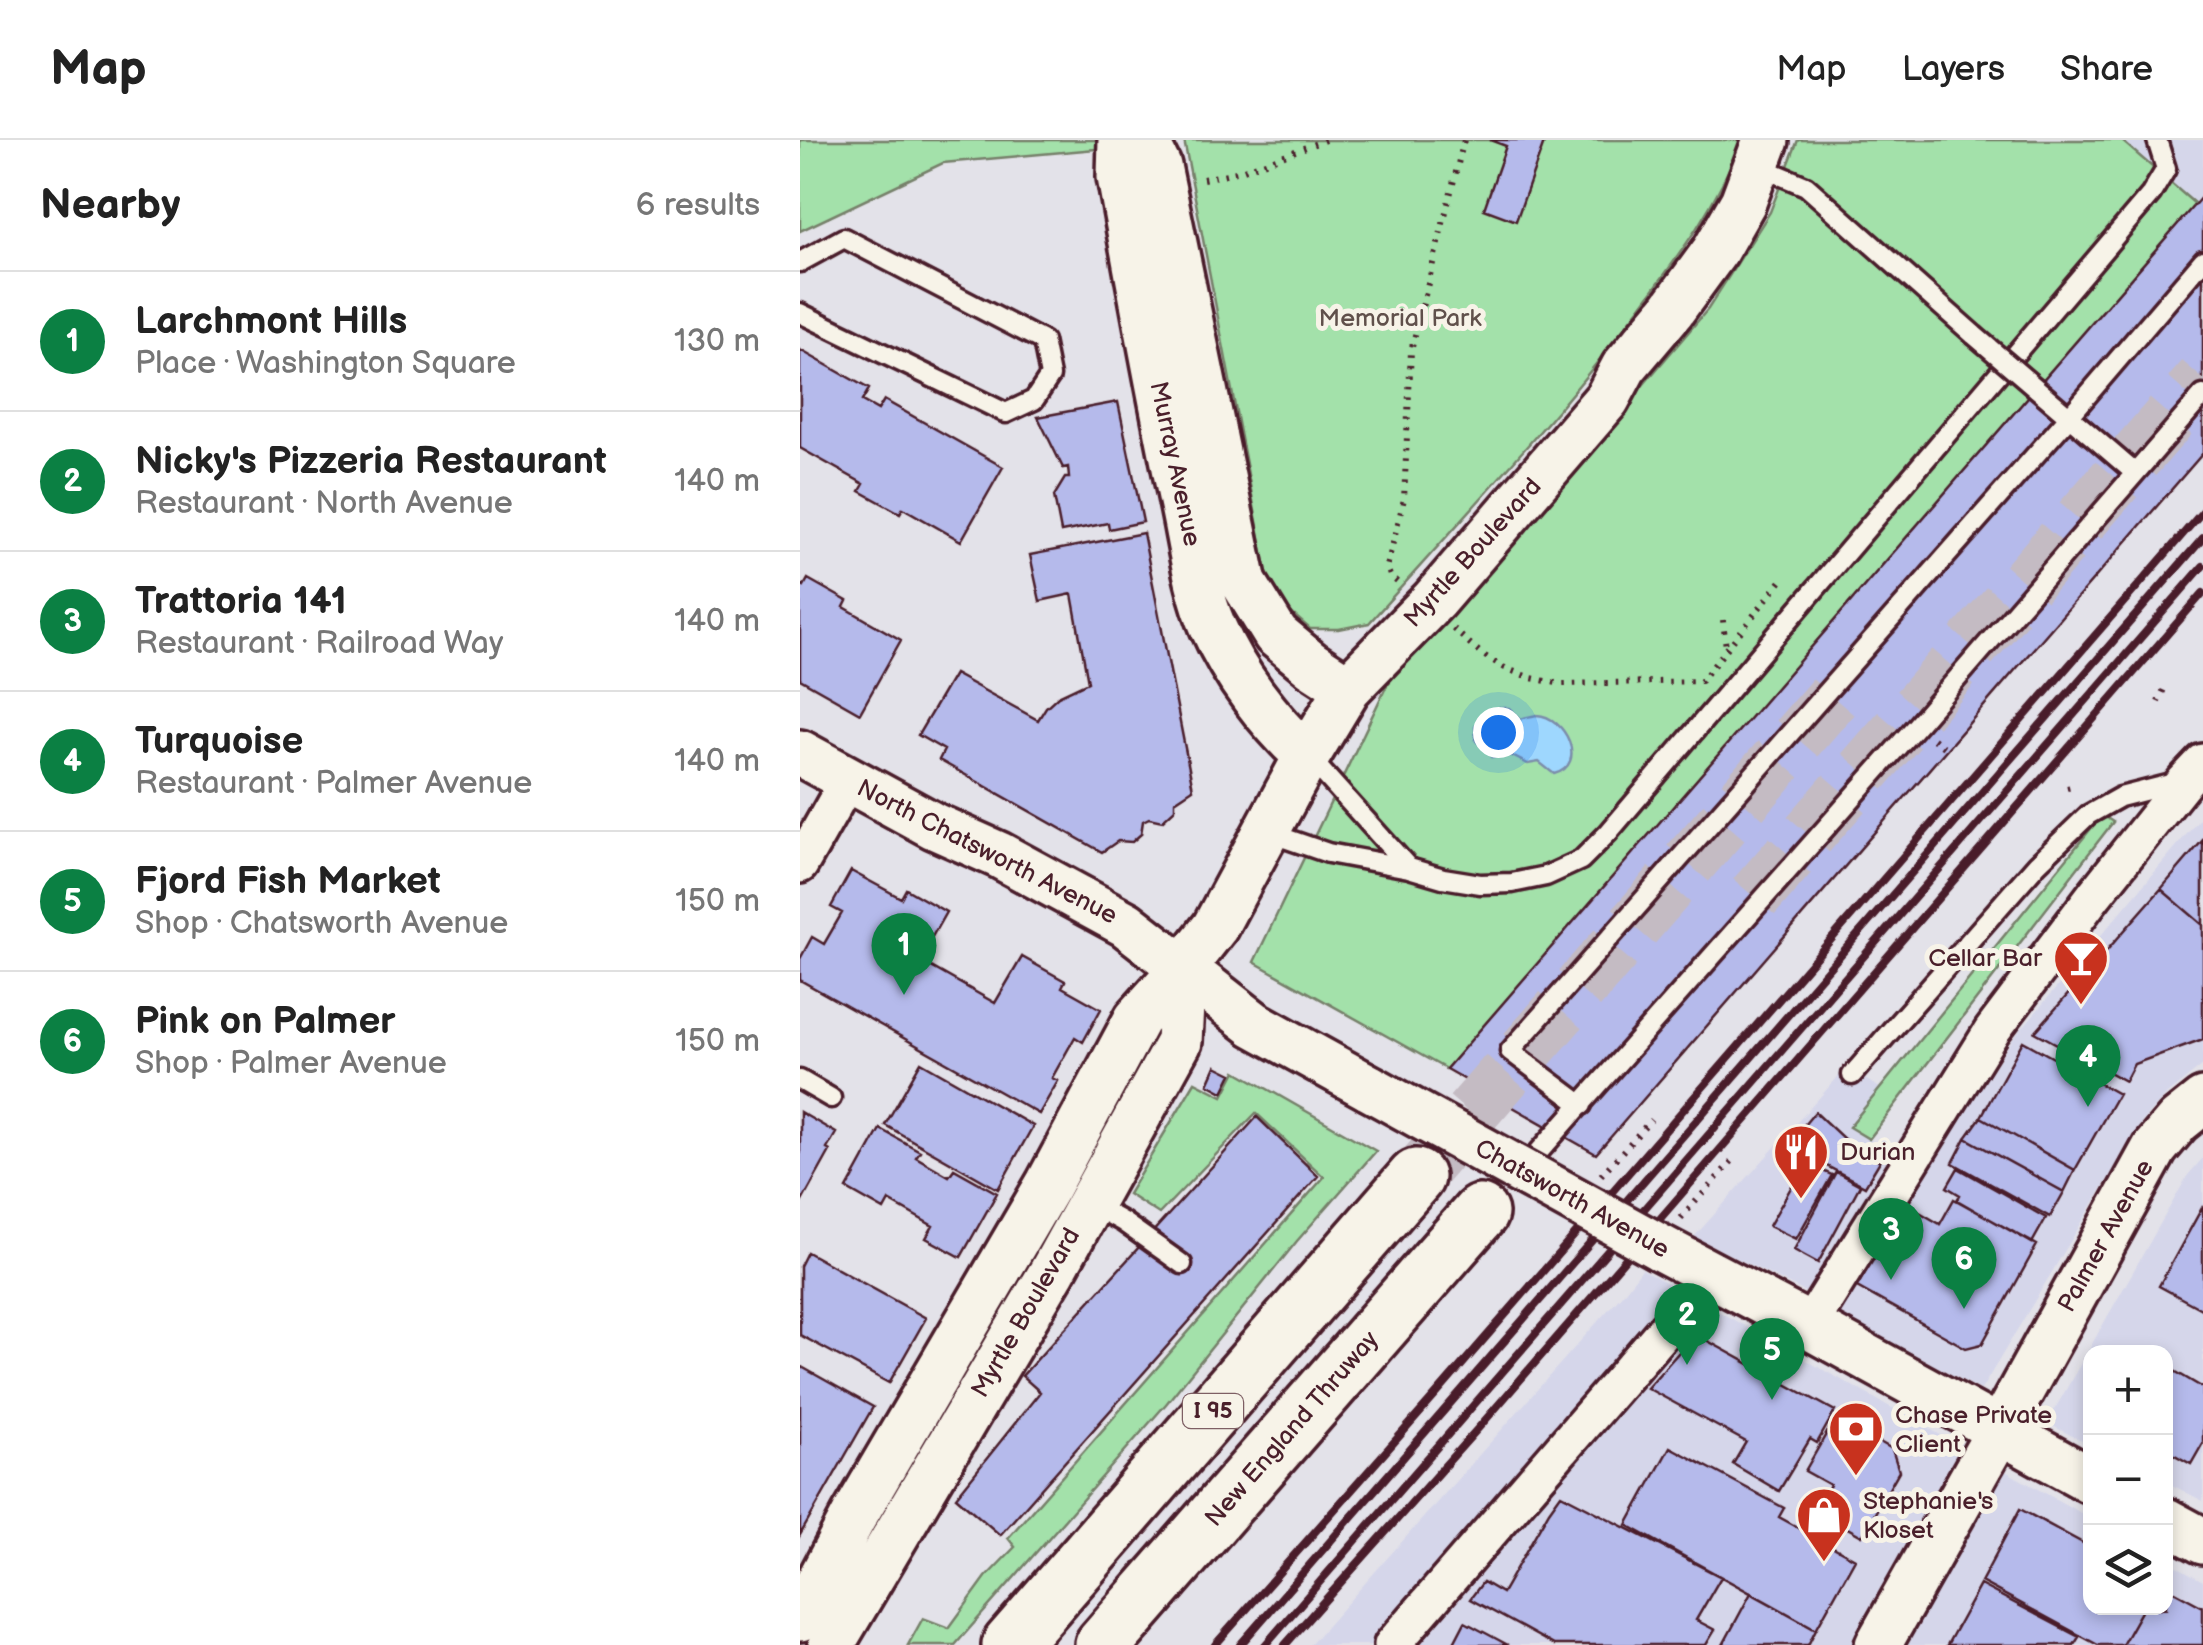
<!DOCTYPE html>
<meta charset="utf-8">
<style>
body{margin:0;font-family:"Balsamiq Sans",sans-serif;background:#f6f6f6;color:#222}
.controls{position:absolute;right:30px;bottom:30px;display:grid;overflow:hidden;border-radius:20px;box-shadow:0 5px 15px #0003}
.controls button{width:90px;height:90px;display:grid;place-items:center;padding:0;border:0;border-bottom:2px solid #e0e0e0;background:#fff;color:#222;font:50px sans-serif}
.you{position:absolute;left:698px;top:592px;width:35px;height:35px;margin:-25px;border:8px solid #fff;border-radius:50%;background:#1a73e8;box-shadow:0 0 0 15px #1a73e833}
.badge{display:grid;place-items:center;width:65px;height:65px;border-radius:50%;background:#0b8043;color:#fff;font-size:32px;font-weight:700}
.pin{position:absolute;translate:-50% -82px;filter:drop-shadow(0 2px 5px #0008)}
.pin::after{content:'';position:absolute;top:52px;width:35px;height:30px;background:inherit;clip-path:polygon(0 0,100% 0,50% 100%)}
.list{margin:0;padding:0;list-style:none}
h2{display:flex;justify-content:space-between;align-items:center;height:130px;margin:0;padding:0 40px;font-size:42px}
h2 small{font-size:32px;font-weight:400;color:#767676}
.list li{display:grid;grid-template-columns:65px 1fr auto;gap:30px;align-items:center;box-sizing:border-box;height:140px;padding:0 40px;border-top:2px solid #e0e0e0}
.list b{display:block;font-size:38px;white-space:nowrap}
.list p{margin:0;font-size:32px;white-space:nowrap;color:#767676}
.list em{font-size:32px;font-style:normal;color:#767676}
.icon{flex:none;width:55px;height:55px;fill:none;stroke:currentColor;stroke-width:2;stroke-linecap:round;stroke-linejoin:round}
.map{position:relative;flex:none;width:1403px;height:1505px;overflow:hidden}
header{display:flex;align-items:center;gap:60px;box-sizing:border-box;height:140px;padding:0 50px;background:#fff;border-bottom:2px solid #e0e0e0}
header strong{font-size:48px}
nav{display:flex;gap:55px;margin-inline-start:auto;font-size:35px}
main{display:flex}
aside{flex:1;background:#fff}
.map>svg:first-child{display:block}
.built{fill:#d5d6ea}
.green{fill:#a3e1aa;stroke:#76806a;stroke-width:2.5}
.water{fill:#9ed7fe;stroke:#7c8daa;stroke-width:2.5}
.building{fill:#b5baeb;stroke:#4a1f2b;stroke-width:2.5}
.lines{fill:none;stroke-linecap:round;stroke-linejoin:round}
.motorway-tunnel{stroke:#c4bbc3;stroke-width:55;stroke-dasharray:55 28;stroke-linecap:butt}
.service-casing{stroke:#4a1f2b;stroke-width:25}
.minor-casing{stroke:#4a1f2b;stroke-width:42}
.tertiary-casing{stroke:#4a1f2b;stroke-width:52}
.motorway-casing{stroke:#4a1f2b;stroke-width:62}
.path{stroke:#4a1f2b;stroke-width:6;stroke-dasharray:2.5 8;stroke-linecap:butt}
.service{stroke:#f7f3e8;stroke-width:18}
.minor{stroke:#f7f3e8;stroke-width:35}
.tertiary{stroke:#f7f3e8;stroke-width:45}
.motorway{stroke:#f7f3e8;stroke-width:55}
.rail{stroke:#4a1f2b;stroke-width:8}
.service-bridge-casing{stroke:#4a1f2b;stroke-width:25;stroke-linecap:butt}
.tertiary-bridge-casing{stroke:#4a1f2b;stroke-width:52;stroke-linecap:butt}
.service-bridge{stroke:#f7f3e8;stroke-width:18}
.tertiary-bridge{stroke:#f7f3e8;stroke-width:45}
.labels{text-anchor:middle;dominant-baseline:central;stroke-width:10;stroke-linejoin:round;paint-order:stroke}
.shield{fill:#f7f3e8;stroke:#7e5f64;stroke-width:2.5}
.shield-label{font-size:22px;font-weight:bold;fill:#4a1f2b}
.park-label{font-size:25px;fill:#60504b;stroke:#f7f3e8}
.street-label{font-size:25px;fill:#4a1f2b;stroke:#f7f3e8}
.poi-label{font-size:25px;fill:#4a1f2b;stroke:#f7f3e8;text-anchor:start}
</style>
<header>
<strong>Map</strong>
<nav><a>Map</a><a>Layers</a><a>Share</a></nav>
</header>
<main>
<aside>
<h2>Nearby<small>6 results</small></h2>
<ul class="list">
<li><span class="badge">1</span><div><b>Larchmont Hills</b><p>Place · Washington Square</p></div><em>130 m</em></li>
<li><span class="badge">2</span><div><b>Nicky's Pizzeria Restaurant</b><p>Restaurant · North Avenue</p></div><em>140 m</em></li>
<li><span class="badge">3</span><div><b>Trattoria 141</b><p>Restaurant · Railroad Way</p></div><em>140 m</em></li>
<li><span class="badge">4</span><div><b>Turquoise</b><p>Restaurant · Palmer Avenue</p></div><em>140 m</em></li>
<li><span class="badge">5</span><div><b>Fjord Fish Market</b><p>Shop · Chatsworth Avenue</p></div><em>150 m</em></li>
<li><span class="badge">6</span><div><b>Pink on Palmer</b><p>Shop · Palmer Avenue</p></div><em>150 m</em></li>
</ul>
</aside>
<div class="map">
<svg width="1403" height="1505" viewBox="0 0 1403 1505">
<rect width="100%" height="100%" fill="#e3e2e9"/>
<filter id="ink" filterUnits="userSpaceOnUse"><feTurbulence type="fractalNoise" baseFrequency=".01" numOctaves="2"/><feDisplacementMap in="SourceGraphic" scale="20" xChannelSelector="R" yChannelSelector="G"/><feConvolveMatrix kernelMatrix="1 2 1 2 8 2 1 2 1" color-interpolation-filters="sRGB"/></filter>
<g filter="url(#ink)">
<!-- built -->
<path class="built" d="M1321,0h82v55l-8,9z
M1403,675v250l-36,29 -23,25 -163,271 -150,-80 182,-271z
M1046,928l34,20 -30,39 44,28 -81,141 -119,-59z
M1403,1018v343l-37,-19v-130h-76v93l-43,-22 141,-248z
M842,1129l448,249v90h76v-48l37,21v64h-893l315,-354z"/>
<!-- green -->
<path class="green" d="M0,0h335l-39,9 -153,14 -143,68z
M384,0h557c-23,64 -62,116 -102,169 -83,110 -178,211 -270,314l-30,6h-29l-22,-19 -20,-31z
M998,0h323l74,64 -749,865 -192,-107 133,-277 321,-376 62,-97z
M1302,675l11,7 -244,317 -20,-12z
M436,931l140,80 -79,90 -131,163 -211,241h-47l15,-27 26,10 37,-51 29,-30 -7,-9 316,-361 -68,-64 -97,101 -31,-20 67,-112 28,14z"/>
<!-- water -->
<path class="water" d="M699,568h10l12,11c1,-1 15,-4 16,-4 28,1 52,50 17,59l-15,-12 -11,2 -20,-10 -16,3 2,-9 -11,-1 -7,-6 -1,-14 10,-13z"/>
<!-- building -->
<path class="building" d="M690,0h55l-29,81 -32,-12 22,-63z
M1403,55v258l-607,701 -150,-85z
M0,210l69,39 -7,12 16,9 6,-10 119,67 -42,74 -58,-33 -3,5 -40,-22 4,-7 -64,-36z
M318,262l25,120 -34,7 -1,-6 -47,9 -7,-36 11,-18h4l-1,-11 -5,1 -25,-51z
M343,393l50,256 -18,12v8l-13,12 -13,-3 -6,3 -2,13 -9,8 -14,-1 -16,11 -163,-92 5,-10 -26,-15 36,-61 84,46 8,-13 12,-11 30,-14 -16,-88 -32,7 -10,-46z
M8,439l39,22 -3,6 57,33 -41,73 -60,-34v-95l4,2z
M1403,700v85l-42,-36z
M51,731l50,27 5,-9 40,23 -27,48 76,43 27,-46 43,24 -3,6 39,22 -18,33 -8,-5 -23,41 6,3 -19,33 -239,-134v-21l12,-22 12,7 18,-31 -11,-6z
M1361,749l42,36v114l-69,25 -9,17 -90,-49z
M1223,901l95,53 -43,76 -94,-53z
M121,922l112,64 -35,63 -113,-64z
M416,926l16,8 -9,18 -15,-8z
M0,972l36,21 -9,16 3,2 -30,54z
M1015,972l31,29 34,20 -15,25 -78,-41z
M457,977l61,59 -318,359 -44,-38 84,-105 -18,-16z
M1181,977l94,53 -11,22 -98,-54z
M80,989l40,22 -4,6 33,19 5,-7 43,24 -36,64 -35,-19 7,-12 -44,-25 -5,9 -37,-21z
M1166,998l98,54 -14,25 -97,-54z
M1005,1023l27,12 -36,64 -27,-13z
M1158,1028l88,50 -14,25 -75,-43 3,-5 -13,-8z
M1036,1032l24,13 -42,78 -24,-13z
M1154,1059l83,46 -55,99 -16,4 -109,-61 47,-84 36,21z
M1403,1066v104l-44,-24z
M7,1112l119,66 -37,65 -89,-48v-69z
M895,1194l140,77 -18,32 -7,-4 -31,52 -46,-27 13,-22 -99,-54z
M0,1226l73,41 -73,128z
M1366,1226l37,22v55l-12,21 -25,-14z
M1036,1277l56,32 7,22 -37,65 -47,-26 15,-25 -25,-14z
M870,1307l114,61 -5,9 76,42 -39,70 -189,-104z
M761,1354l160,83 -25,43 19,10 -9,15h-152l-84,-46 13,-17 19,11 47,-82z
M1220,1369l70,38v61h53l-21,37h-24l-117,-63z
M1180,1445l99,52 -5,8h-127z
M1366,1447l37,20v38h-81l21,-37h23z
M951,1453l65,36 -8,16h-85z
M665,1482l43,23h-55z"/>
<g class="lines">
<!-- motorway-tunnel -->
<path class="motorway-tunnel" d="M954,757l449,-518
M616,1037l434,-500"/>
<!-- service casing -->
<g class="service-casing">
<path id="service" d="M958,26l48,20 168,149
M0,122l44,-24 199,103 7,35 -16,24 -28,13 -206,-100
M1236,248l99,85
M508,616l101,112 34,10 37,6 32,-1 34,-7 35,-16 27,-27 543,-639 15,-25 -9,-29
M467,692l61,21 81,15
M1052,935l185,-211 51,-49 32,-18 59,-15
M0,940l31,18
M782,965l-72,-54 558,-633 135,-158
M722,1031l394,-445 287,-331
M289,1063l34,19 59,42"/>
</g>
<!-- minor casing -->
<g class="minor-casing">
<path id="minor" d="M0,725l48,-85
M1009,1186l183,-295 103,-137 90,-113 18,-19
M592,1505l320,-370"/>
</g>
<!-- tertiary casing -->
<g class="tertiary-casing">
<path id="tertiary" d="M321,0l-1,37c20,108 39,217 62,324 9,41 14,87 31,126 21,48 56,94 94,129
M345,0l13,26 86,417 32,52 35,29 37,24
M0,613l134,73 65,29 127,69 128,100 116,64
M859,1107l150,79 281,154
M1366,1381l37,20
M0,1478l54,-102 194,-331 89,-166 46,-51 32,-41 92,-171 41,-68 86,-88 173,-201 17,-32 48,-57 43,-59 28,-49 23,-62
M31,1505l221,-373 127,-230 4,-74
M1078,1505l121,-214 156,-283 23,-27 25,-20"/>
</g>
<!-- motorway casing -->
<g class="motorway-casing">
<path id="motorway" d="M210,1505l406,-468
M303,1505l377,-432"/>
</g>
<!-- path -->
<path class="path" d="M403,39l38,-8 84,-31
M597,442l-7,-6 -3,-10 17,-67 7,-148 53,-211
M923,480l3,28
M653,489l30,26 22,13 26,10 30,6 140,-3 84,-105
M1358,562l7,-15
M1133,599l13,10
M1267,648l9,-2
M801,1035l50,-55
M881,1078l52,-58"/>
<!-- service -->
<use href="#service" class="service"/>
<!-- minor -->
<use href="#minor" class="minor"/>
<!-- tertiary -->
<use href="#tertiary" class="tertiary"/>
<!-- motorway -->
<use href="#motorway" class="motorway"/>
<!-- rail -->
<path class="rail" d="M415,1505l225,-255 763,-879
M440,1505l963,-1107
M465,1505l938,-1079
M485,1505l196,-220 722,-832"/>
<!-- service-bridge casing -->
<g class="service-bridge-casing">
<path id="service-bridge" d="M1174,195l62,53"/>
</g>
<!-- tertiary-bridge casing -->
<g class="tertiary-bridge-casing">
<path id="tertiary-bridge" d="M570,948l289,159"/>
</g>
<!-- service-bridge -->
<use href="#service-bridge" class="service-bridge"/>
<!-- tertiary-bridge -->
<use href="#tertiary-bridge" class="tertiary-bridge"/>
</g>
</g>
<!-- icons -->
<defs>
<g id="bar-pin" transform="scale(2.875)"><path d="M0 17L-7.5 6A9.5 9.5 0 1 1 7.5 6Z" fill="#c8321e" stroke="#f7f3e8"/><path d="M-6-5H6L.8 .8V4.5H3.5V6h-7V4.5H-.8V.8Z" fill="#fff"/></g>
<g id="restaurant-pin" transform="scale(2.875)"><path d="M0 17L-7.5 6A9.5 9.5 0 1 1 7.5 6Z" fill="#c8321e" stroke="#f7f3e8"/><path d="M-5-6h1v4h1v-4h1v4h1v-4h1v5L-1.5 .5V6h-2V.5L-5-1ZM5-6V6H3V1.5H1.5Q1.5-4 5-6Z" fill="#fff"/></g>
<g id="bank-pin" transform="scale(2.875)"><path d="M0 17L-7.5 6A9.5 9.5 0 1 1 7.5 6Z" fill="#c8321e" stroke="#f7f3e8"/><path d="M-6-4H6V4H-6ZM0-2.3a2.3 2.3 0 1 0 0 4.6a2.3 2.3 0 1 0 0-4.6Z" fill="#fff"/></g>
<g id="shop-pin" transform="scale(2.875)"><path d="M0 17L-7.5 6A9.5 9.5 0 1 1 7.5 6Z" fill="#c8321e" stroke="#f7f3e8"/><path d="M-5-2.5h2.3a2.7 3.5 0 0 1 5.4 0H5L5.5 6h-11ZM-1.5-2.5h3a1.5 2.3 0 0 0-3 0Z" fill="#fff"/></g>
</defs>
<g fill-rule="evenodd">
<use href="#bar-pin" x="1281" y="818"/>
<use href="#restaurant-pin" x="1001" y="1012"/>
<use href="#bank-pin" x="1056" y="1289"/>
<use href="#shop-pin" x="1024" y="1375"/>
</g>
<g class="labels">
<!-- shield labels -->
<rect class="shield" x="383" y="1254" width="60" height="34" rx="8"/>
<g class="shield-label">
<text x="413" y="1271">I 95</text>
</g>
<!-- park labels -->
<g class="park-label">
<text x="600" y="178">Memorial Park</text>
</g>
<!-- street labels -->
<g class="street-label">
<text transform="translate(375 324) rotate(78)">Murray Avenue</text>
<text transform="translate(673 413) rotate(-48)">Myrtle Boulevard</text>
<text transform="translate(187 712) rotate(27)">North Chatsworth Avenue</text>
<text transform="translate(772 1059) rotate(29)">Chatsworth Avenue</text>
<text transform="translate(1306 1096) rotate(-61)">Palmer Avenue</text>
<text transform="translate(226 1173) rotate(-60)">Myrtle Boulevard</text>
<text transform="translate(492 1289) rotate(-49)">New England Thruway</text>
</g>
<!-- poi labels -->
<g class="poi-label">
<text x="1242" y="818" text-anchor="end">Cellar Bar</text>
<text x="1040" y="1012">Durian</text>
<text x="1095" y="1275">Chase Private<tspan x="1095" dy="29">Client</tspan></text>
<text x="1063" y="1361">Stephanie's<tspan x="1063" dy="29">Kloset</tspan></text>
</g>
</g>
</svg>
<div class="controls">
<button>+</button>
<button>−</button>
<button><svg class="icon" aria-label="layers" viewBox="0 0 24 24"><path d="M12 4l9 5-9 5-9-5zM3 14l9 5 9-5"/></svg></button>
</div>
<div class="you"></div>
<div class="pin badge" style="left:104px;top:855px">1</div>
<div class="pin badge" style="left:887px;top:1225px">2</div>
<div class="pin badge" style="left:1091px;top:1140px">3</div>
<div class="pin badge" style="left:1288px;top:967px">4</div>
<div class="pin badge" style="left:972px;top:1260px">5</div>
<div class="pin badge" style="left:1164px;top:1169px">6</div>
</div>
</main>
